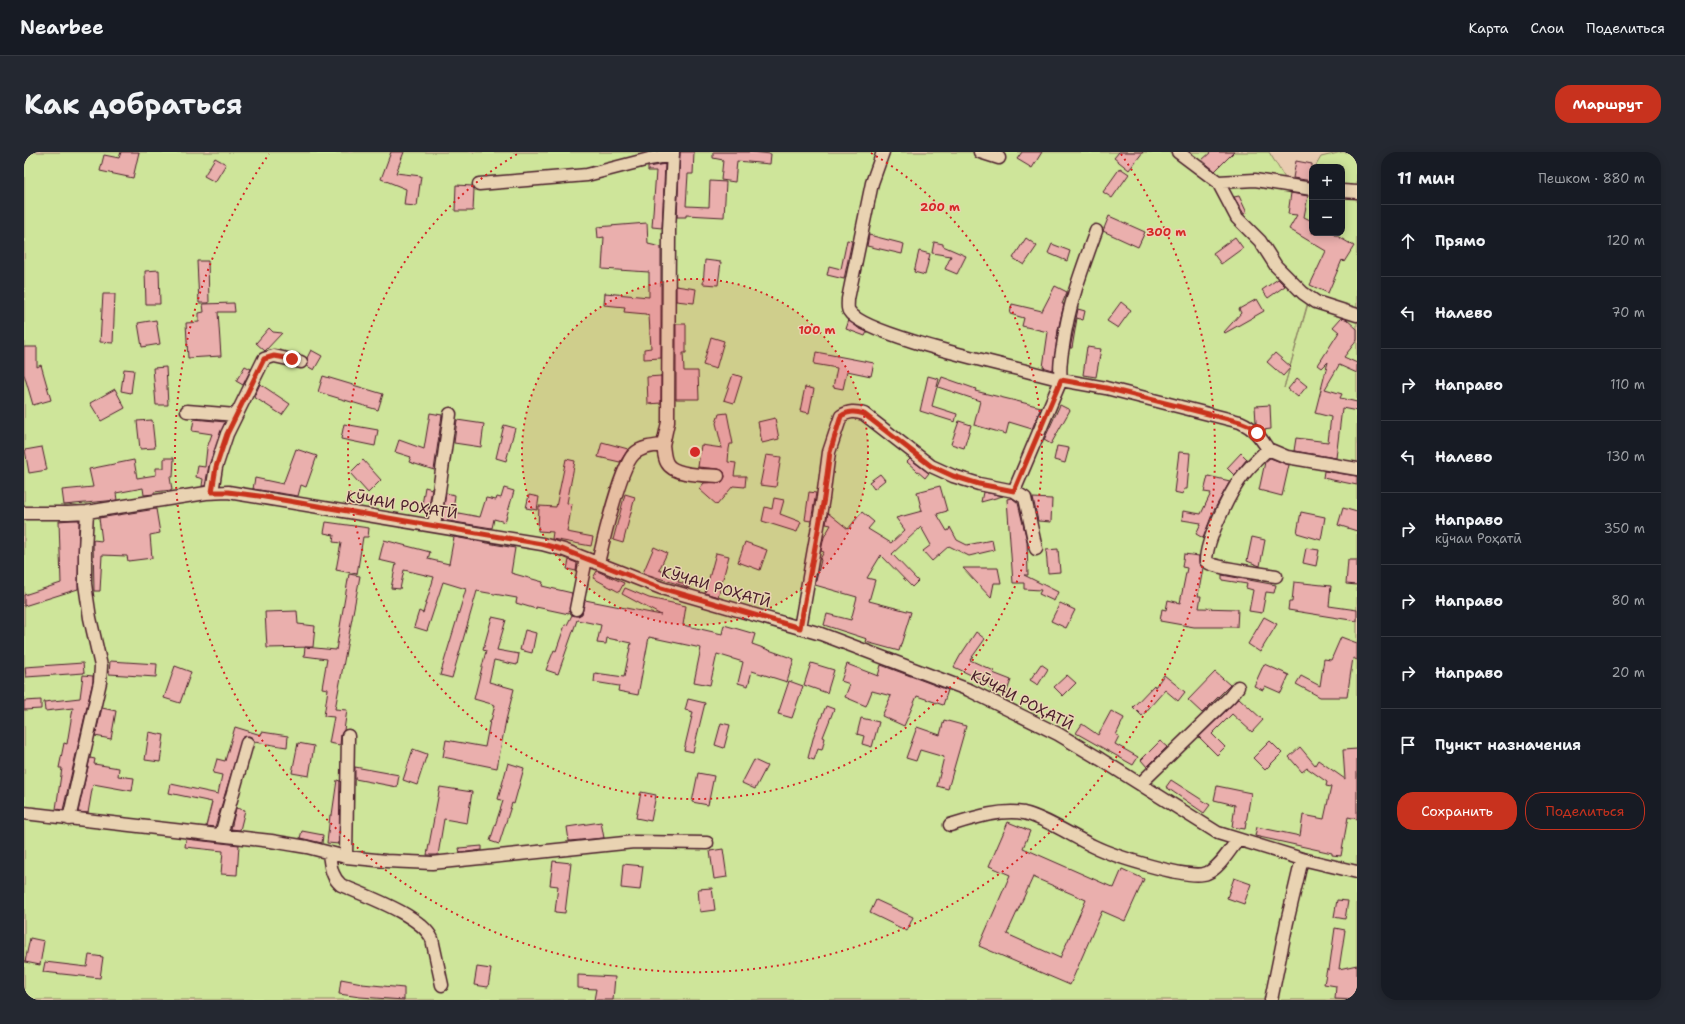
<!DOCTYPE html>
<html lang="ru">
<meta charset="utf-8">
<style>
body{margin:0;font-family:"Shantell Sans",sans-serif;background:#242831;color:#f1f3f6}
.controls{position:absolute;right:12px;top:12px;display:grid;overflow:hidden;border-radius:8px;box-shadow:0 2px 10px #0003}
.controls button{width:36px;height:36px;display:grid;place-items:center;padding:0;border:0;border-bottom:1px solid #363941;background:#171b24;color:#f1f3f6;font:20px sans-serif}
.stop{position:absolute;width:12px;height:12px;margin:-9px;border:3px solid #c8321e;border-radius:50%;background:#fff}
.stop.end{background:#c8321e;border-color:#fff;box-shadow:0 1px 4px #0008}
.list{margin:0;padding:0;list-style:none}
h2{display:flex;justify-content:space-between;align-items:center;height:52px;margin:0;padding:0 16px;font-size:17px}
h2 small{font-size:13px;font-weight:400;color:#9ea1a6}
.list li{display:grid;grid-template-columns:26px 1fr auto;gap:12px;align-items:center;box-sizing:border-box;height:72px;padding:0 16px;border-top:1px solid #363941}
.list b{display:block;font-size:15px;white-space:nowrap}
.list p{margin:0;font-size:13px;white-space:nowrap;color:#9ea1a6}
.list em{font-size:13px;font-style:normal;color:#9ea1a6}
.actions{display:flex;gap:8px;padding:12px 16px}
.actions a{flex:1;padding:9px 0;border:1px solid #c8321e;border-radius:16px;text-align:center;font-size:14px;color:#c8321e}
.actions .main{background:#c8321e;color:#fff}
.icon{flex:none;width:22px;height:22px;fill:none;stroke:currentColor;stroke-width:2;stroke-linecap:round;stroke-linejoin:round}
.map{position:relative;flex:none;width:1333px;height:848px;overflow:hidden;border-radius:16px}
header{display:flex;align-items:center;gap:24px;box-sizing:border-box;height:56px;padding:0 20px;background:#171b24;border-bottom:1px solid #363941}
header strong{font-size:19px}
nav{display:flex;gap:22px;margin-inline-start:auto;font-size:14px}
.intro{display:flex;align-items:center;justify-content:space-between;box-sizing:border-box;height:96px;padding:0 24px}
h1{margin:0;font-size:28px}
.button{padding:10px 18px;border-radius:16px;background:#c8321e;color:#fff;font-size:14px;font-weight:700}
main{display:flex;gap:24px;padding:0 24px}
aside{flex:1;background:#171b24;border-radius:16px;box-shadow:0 2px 10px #0003}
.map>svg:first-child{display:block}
.green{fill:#cee59a;stroke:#8c8262;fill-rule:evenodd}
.building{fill:#eaafad;stroke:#4a1f2b;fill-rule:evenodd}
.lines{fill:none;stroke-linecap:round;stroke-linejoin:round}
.minor-casing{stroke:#4a1f2b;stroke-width:15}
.minor{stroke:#e9d3b2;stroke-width:12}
.route{stroke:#c8321e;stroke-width:5}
.ring{fill:none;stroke:#d62828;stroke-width:2;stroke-dasharray:2 4}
.labels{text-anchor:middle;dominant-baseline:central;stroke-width:3;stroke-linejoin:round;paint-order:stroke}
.street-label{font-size:15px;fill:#4a1f2b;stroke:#e9d3b2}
.centre{fill:#d62828;stroke:#e9d3b2;stroke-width:2}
.ring-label{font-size:12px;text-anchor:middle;font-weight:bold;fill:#d62828;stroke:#e9d3b2;stroke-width:3;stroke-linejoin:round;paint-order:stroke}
</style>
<header>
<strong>Nearbee</strong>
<nav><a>Карта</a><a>Слои</a><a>Поделиться</a></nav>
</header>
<div class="intro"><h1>Как добраться</h1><a class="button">Маршрут</a></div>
<main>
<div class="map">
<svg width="1333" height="848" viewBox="0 0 1333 848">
<rect width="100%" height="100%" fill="#e9ccb1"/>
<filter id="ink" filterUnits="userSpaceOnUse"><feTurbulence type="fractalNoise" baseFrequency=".025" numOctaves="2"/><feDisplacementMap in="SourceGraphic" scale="8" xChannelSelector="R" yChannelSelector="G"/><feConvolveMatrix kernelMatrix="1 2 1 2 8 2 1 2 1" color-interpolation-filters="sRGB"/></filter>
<g filter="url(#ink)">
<!-- green -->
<path class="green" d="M0,0h1245l19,31 24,9v41h30v-66h-27l6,-10 21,-5h15v848h-1333zM1211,22l14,2 -13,-1 -16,6 17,36 73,80 -26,91 25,-90 -73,-80 -17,-38z"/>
<!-- building -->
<path class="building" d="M97,0h18l-6,26 -33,-7 4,-16 15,3z
M367,0h13l-8,21 25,3 -4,30 -13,-1 2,-16 -25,-10z
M656,0h14l-1,22h-5l-2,32 23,1 1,-26 16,1 -2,35 -38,-2v2h-9z
M689,0h38l20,2 -1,10 -33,-3 -2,21 -14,-2 2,-20 -10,-2z
M998,0h20l-10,16 -15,-9z
M1095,0h24l-14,18 -15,-12z
M1187,0h23l-19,19 -13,-11z
M191,6l11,6 -11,18 -11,-6z
M1272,9l16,3v17l-19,-3z
M641,12l-3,64 -10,-1 4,-56h-8v-4z
M1096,16l9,6 -17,24 -9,-6z
M432,33l16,1 2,3 -1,22h-18z
M1267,41l17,3 -4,21 8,4v12h20l22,13 -10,16 -2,-2 -14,33 -18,-8 16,-34 -37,-22 8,-14 -9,-1z
M1215,44l8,17 -3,1 -10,-17z
M1085,64l36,16 -7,15 -35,-16z
M623,71l1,21 13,3v111l-17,1v-10l7,-1 -2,-32 -3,-1v-1l-22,-2 1,-5 -21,-2 1,-12 44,4v-25l-47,-3 2,-32 -6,1 -1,-11z
M845,83l35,9 -2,10 -35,-8z
M1211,85l8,11 -22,16 -8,-11z
M1002,86l11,8 -13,19 -11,-7z
M823,88l5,1 -8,38 -17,-4 2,-9 12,3z
M910,90l9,2v2l23,10 -9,18 -12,-5 6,-13 -19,-3z
M1028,92l18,7 -3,10 -19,-8z
M895,99l11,3 -5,21 -11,-3z
M681,108l16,2 -3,23 -15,-1z
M173,109h11l1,42h-10z
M135,118l1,34h-14l-1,-33z
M1254,127l7,7 -17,12 -6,-8z
M652,134l20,3 -2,14 -18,-2z
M1031,134l12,6 -5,12h2l-6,26 -5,40 -10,-3 5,-35 -26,-6 2,-8 -14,-4 2,-10 30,7z
M79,142h12l-2,49 -13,-1z
M1233,147l7,12 -39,22 -1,-1 17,-19 -2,-4z
M1097,150l10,8 -13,18 -11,-7z
M210,151l1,9h-17l3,44 -33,2 -2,-35 13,-1v-9l5,-1 -1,-8z
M1054,157l7,2 -2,9 -6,-2 -5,30h-2z
M1317,166l5,1 11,10v11l-13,17 13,6v10l-18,-8 -14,24 17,5 -2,4 17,4v9l-15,-3 -6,50 -42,-7 2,-13 32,4 3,-25 -16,-4 13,-51 -6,6 -4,-3 21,-33 -6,-5z
M132,168l4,24 -18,3 -4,-24z
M825,168l9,8 9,4 -2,4 -19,-7z
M652,172h10v29h-3l1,18h14l1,28h-23z
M245,176l4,4 9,1 -17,18 -9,-8z
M687,185l13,4 -8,28 -13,-4z
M0,195h13v20l4,-2 10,35 -18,5 -9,-31z
M1063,195l14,2 -5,28 -13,-2z
M287,198l11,6 -8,14 -7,-4 1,-3 -1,-5z
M792,200l58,11 -3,13 -24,-5 -4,18 -10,-2 4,-19 -23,-4z
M1251,201l16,14 -8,9 -16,-14z
M221,214l6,3 -8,16 -7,-4z
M142,215l2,38h-12l-3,-37z
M100,217l10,1 -3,23 -10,-2z
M709,222l9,3 -8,26 -10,-3z
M299,224l60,18 -5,16 -60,-18z
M637,224v27l-13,1 -1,-27z
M904,224l11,3 -7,27 25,8 -2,8 -35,-11z
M918,225l34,12 -1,2 66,16 -9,22 -23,-7 -3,12 -32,-9 6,-24 -42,-14z
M1273,226l10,8 -9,11 -10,-8z
M236,232l30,20 -8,11 -28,-18z
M781,235l9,2 -5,24 -9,-2z
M91,237l10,19 -24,13 -11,-18z
M1036,253l10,5 -19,34 -7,-4z
M1246,253l1,24 -8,1 -7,-7 -1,-17z
M406,261l12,2 -8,55 -25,-8 2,-5 -16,-5 4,-12 25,9z
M703,261l6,31h-3l-1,5 -1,13 8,1 -2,13h12l-1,11 -12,-1 -16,19 -18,-16 5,-6 18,-1 3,-5 -1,-5 -5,-3 -21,-2 3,-22 21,3 -6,-25 3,-9z
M751,266l4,21 -17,4 -4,-21z
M170,267l31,3 -16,43 -4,21h-3l1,-7 -7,-2 2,-11 7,1 2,-19 5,-14 -20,-3z
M128,268l3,28 -15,1 -3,-28z
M433,268l27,4 -3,23 -27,-4z
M935,269l12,4 -7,23 -13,-4z
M320,272l34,6 -3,16 -34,-7z
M480,273l11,3 -9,33 -10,-3z
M578,290l26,7 -8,13 -22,-5z
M1033,294l12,2 -4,15 -11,-3z
M18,295l5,23 -18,3 -4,-23z
M272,297l21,7 -11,31 -5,-2 -3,11 -45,-7 2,-11 28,6z
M1155,300l11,1 -3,36h-3l-1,5 -9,-2z
M1217,301l6,6 -13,16 -7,-7z
M742,303l15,2 -5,30 -16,-2z
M140,306h10l-1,19h-3l2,13 -18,2v2l-10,1 -1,-7 -27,5 1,7 -53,5 -2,-15 31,-3 -4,-18 45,-9 3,18 19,-3v-7h8z
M1246,306l19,7 -7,31 -23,-6 6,-28z
M542,307l9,2 -8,42 5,1 -5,28 26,5 -2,9 -39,-7 1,-7 -15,-1 1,-25 17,1z
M886,307l19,14 -4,5 -18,-16z
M339,308l18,20 -13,13 -18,-20z
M1300,319l33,5v9l-34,-7z
M856,322l5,6 -11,9 -5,-7z
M1184,324l22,5 -17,31 -10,26 -7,-4 5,-11 -19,-3 1,-9 18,3 10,-21 -7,-1z
M916,334l7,25 -10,3 10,17 2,-1 1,-3 7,13 10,5 25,-5 2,10 -25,6 -20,-10 -17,15 -9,-10 8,-6 -10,-18 -29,27 26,27 -6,6 -31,-32 -14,23 8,2 -6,21 42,11 -12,39 -33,-9 1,-3 -43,-14 3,-11 24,6 6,-23 -42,-12 6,-25 -1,-1 4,-7 -3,-1 3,-14 7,-12 -5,-1 2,-11 20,16 14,-17 12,10 -6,7 23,14 14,-13 -9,-12 26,-7 -5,-19z
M401,335l7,2 -4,23 -7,-1z
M480,336l10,3 -9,31 -11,-3 -2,9 -50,-8 4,-27 9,2 -2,17 27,5 6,-19 10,2 1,-3 4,1z
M785,340l7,1 -5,28 -6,-1z
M959,340l20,4 -22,6z
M601,342l10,3 -12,46 -10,-3z
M505,343l10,2 -2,13 -11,-2z
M750,346l10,2 -4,14 21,8 -4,10 -35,-11 3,-14 7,2z
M988,346l6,5 9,38 1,34h-4l34,17 -4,9 -15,-7 2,-4 -17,-1v-6h-11l-6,-84z
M1009,346l19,1 -1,23 -13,-1z
M1319,356l14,4v19l-19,-6z
M132,357l4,24 -10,2 2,23 -24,3 -1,-5 -25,-1 -2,36h-6l-1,-51 9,1 -3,-23z
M1277,360l24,5 -4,23 -24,-7z
M47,368h8l-1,69 -54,17v-11l37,-12 -2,-62z
M302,370l43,6 -1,9h-5l-6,37 -21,-4 5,-27 -8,-1 1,-7 -10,-2z
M430,385l61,11 -4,25 32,9 -1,4 30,7 -3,21 -33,-7v2l-20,-6 1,-5 -40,-7 -25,87 -12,-3 26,-86 -23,-7 -16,49 -13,-4 5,-16 4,2 11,-36 -30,-7 -4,19 -9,-1 5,-24 -17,-4 5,-20 46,12 -2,7 21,5z
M1228,385l13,3 -5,26 -13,-5z
M721,390l22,8 -7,20 -22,-8z
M630,395l13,6 -8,17 20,9 -1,3 13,3 -1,3 -47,-15z
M1282,396l13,2 -3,16 -13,-3z
M1034,397l2,23 -12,1 -2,-23z
M692,401l13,3 -11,41 -13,-4z
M1160,402l15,2v8l4,4 -5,28h3l-2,12 39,1 -1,18h-43l-34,-6 2,-12 4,1 2,-10 12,3 7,-35 -5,-1z
M545,408l8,3 -1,8 -9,-2z
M1324,408h9v25l-11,-1z
M939,416h35l3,15h-7l-3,15z
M573,419l27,12 -5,9 -26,-14z
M325,422l11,2 -25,133 12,1 -3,20 -3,5 -1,10 -11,-2 5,-26 -10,-1 4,-27 -6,-1 5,-29 -23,-3 1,-9 31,3z
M1198,423l54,10 -2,8 -8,-1 -4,21 -13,-2 4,-21 -7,-2 1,-4 -25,-4z
M1270,430l37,4 -2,20 28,4v11l-69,-11 1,-8h3z
M601,436l24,10 37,8 -3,19 39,9 2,-9 31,9 -3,10 42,15 -7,23 -35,-11 -4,15 -10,-3 5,-21 -26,-8 -7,31 -16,-3 7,-34 -52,-11 -11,58 -20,-4 1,-5 -25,-4 1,-9 29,4 7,-34 -24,-5 -1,6 -9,-1 4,-18 -24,-5 -19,54 -12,-4 8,-20 2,1 9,-26h2l5,-10 6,1 4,-2 3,-14 76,15 -39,-21z
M1036,451l15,7 -9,18 -15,-7z
M273,459l1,13 17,2 -2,21 -46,1 -2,-36z
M468,465l14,3 -9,30 22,4 -2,11 -23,-5 -5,22 25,7 -8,31 -9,48 -54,-11 3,-17 39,7 5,-26h1l4,-16 -21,-6 12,-48 -3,-1z
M1240,465l13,7 -17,28 -12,-8z
M501,478l11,3 -4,20 -12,-3z
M952,480l9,7 -15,21 24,11 -1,2 18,7 -5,14 -17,-6 1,-4 -36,-17 6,-11z
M1317,485l16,6v17l-4,-2 -6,39h-27l-24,-13 5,-8 19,10 4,-27 7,1z
M86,509l47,3 -1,13 -47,-3z
M59,511l1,10 -58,4 -1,-10z
M787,511l23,7 -7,23 -23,-8z
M823,512l31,12 3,-11 67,25 -5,15 -26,-9 -13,30 -22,-10 9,-20 -19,-5 -6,15 -21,-9 5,-13 -9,-3z
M1017,512l7,5 -10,16 -8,-5z
M1240,512l25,11 -8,18 -16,-7 -2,4 -9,-4z
M151,514l16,6 -11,31 -16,-5z
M1191,520l15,13 -28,28 -14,-13z
M59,523l10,1v5l-30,129 -7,-1 6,-41h-3l5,-25 3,1 6,-36 -28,3 -1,-9 36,-4z
M1043,523l9,8 -13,13 -9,-9z
M1140,523l21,17 -7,9 -13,-11 -23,26 -9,-9 21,-22 1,2z
M765,529l14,5 -11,32 -14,-4z
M1215,546l24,22 -11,12 -20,-18 -20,20 13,13 -8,8 -18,-18z
M664,547l17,4 -12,49 -9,-2 9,-38 -8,-2z
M17,548v9l-17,1v-9z
M802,554l8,3 -11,28 2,1 -3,12 -4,-1 -4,11 -6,-2 6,-23z
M78,556l14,3 -5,28 -16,-3z
M1087,559l13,7 -8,17 3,1 -4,8 23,13 -5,8 -57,-32 6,-9 16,11z
M837,566l18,4 -7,25 -10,-3 2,-8 -7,-2z
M920,568l22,6 -18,63 -11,-3 7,-29 -24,-7 -4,11 -10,-3 11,-31 23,8z
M697,571l9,2 -6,23 -9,-3z
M211,575l26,8 1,-3 26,4 -1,11 -33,-5 -1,-4 -4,-2 -7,2 -27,89 -9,-1 6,-24 -43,-9 2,-9 47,10 4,-19 -9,-2 4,-14 8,2z
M125,580l15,3 -4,27 -15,-2z
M1136,589l7,6 -20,20 -6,-7z
M1246,589l12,12 -17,17 -12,-12z
M274,591l16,3 -5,30 -17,-3z
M1276,595l15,18 3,-5 27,19 -2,-29 14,-1v70l-9,-2 -7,39 -9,-1v-2l-77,-17 2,-9 43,9 3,-21 21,4 7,-32 -5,-1 1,-4 -20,-14 -5,4 -13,-15z
M389,597l14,5 -10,31 -14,-5z
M66,606l5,1 -1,5 25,4 -1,8 16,2 -2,13 -39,-7 -5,29 -10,-1z
M730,608l13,6 -12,23 -13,-6z
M484,611l16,5 -10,36 -2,-1 -13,41 -9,-3 13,-40 -5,-2z
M331,615l44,8 -2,12 -42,-8z
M674,621l16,3 -6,29 -16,-3z
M313,628l3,1 -1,63 -12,-1 3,-28h2z
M1147,628l39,25 -6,8 -38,-26z
M1193,634l34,7 -6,36 -13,-2 3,-22 -21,-5z
M416,635l32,5 -5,31 -23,-4 -6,36h-11z
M617,640l15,3 -5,26 -15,-3z
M212,656l9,2 -5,20 -9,-1z
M577,670l3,16 -35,3 -2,-14z
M984,670l22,9 -7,17 91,40 8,-19 22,10 -19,42 -23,-10 -32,74 -91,-39 31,-71 -21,-9zM1009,725l53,23 -26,58 -53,-24z
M278,679l21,4 -1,8 -22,-5z
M162,687l53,6 -2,30 -16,-1 2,-23 -38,-4z
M458,694v4l-22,3 -1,-5z
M699,697l4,28 -13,2 -4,-28z
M529,709l18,2 -6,50 -10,-1 3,-26 -8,-1z
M599,712l20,2 -3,24 -19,-2z
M1210,726l17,6 -7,20 -17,-6z
M688,736l3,22 -15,2 -2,-23z
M852,748l37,17 -6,14 -37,-18z
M1313,748l11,1 -3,18 -11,-2z
M1311,776l10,2 -6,39 18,-4v35l-22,-1 1,-13 -12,-2 3,-15 2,1z
M6,786l14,3 -4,24 -15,-3z
M65,803l14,2 -3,21 -57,-6 2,-10 42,5z
M453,815l14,2 -3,18 -14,-2z
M554,823l37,2 -2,23h-19l2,-11 -18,-1z
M317,827l21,4v1l42,4v12l-44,-3 -21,-3z"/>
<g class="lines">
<!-- minor casing -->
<g class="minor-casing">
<path id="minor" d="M859,0l-11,31 -24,116c0,4 -1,9 1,12 15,26 176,58 212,69 -2,-12 0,-23 2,-34 5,-40 19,-77 33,-115
M956,0l19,6
M1154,0l40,30 37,-2 57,9
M1194,30l19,36 23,23 16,25 27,27 13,9 41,13
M455,32l108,-9 62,-16 24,-4
M1318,39l15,1
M163,259l49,4
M639,293c1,6 1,13 4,18 7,13 38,12 51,13
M990,339l11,7 11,51
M188,340l4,-25 11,-33 37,-75 10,-3 27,6
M0,361h44l19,-1 119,-19 22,-1 314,52 22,6 97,38 160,46 148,56 89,44 42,25 118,74 84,26 55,13
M410,374l16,-112
M574,411c5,-21 22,-96 36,-109 7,-7 19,-8 29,-9l5,-23 1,-192 4,-78
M1252,424c-12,-2 -64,-8 -70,-15 0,-21 25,-71 38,-87 7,-9 16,-17 24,-25l19,8 70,12
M552,457l10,-50
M776,476l23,-130 6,-46 12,-36c8,-5 14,-5 23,-2l67,52 22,10 26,8 35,7 47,-111 45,8 134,34c14,6 20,15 28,27
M1116,632l90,-87 8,-10
M0,661l247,28 36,6 39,10 40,4 46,2 202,-21 73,1
M45,667l31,-137 1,-16 -11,-48 -5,-34v-34l2,-38
M926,673c23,-7 50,-16 74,-12 19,4 50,24 69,33 18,9 97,35 114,27 13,-5 22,-23 31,-33
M197,683l26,-92
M305,702c2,13 2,22 12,31 25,11 80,30 91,54l10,46
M322,705l2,-121
M1247,848l16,-78 15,-63"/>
</g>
<!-- minor -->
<use href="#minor" class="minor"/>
</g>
</g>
<g class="lines" filter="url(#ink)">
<!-- route -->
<path class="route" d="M268,207l-18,-3 -10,3 -37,75 -11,33 -4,25h16l31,4 283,48 22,6 97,38 139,40 24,-130 6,-46 11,-36c8,-5 14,-5 23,-2l67,52 22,10 26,8 35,7 47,-111 45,8 134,34 10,4 7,7"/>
</g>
<!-- distance rings -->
<circle cx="671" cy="300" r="173" fill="#d62828" fill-opacity=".12"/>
<g class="ring">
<circle cx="671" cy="300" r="173"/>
<path d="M847 1A347 347 0 1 1 495 1"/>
<path d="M1097 2A520 520 0 1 1 245 2"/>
</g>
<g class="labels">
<!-- street labels -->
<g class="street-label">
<text transform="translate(378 353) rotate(9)">КӮЧАИ РОҲАТӢ</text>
<text transform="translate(692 435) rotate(16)">КӮЧАИ РОҲАТӢ</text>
<text transform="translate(998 548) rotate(27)">КӮЧАИ РОҲАТӢ</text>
</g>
</g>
<circle cx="671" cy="300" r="6" class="centre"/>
<g class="ring-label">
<text x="916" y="59">200 m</text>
<text x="1142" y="84">300 m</text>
<text x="793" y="182">100 m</text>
</g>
</svg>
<div class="controls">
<button>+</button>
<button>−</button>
</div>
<div class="stop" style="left:1233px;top:281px"></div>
<div class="stop end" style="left:268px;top:207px"></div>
</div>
<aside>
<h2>11 мин<small>Пешком · 880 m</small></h2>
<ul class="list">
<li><svg class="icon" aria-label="ahead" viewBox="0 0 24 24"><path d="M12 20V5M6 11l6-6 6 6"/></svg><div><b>Прямо</b></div><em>120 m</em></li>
<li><svg class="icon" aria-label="left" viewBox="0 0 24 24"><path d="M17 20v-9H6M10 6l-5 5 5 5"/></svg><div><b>Налево</b></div><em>70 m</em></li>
<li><svg class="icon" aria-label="right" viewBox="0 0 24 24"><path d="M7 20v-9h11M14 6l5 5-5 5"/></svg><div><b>Направо</b></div><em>110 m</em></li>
<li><svg class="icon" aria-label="left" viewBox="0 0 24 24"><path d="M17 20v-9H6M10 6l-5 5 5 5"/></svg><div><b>Налево</b></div><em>130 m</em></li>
<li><svg class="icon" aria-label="right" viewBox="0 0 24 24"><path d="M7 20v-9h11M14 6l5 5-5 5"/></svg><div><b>Направо</b><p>кӯчаи Роҳатӣ</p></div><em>350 m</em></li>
<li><svg class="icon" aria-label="right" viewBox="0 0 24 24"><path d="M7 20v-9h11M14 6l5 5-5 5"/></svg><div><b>Направо</b></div><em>80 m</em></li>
<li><svg class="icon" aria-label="right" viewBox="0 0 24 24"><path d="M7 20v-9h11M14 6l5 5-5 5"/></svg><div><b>Направо</b></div><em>20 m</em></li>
<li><svg class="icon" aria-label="arrive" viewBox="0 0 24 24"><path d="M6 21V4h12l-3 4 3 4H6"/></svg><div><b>Пункт назначения</b></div></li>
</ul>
<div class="actions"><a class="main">Сохранить</a><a>Поделиться</a></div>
</aside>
</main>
